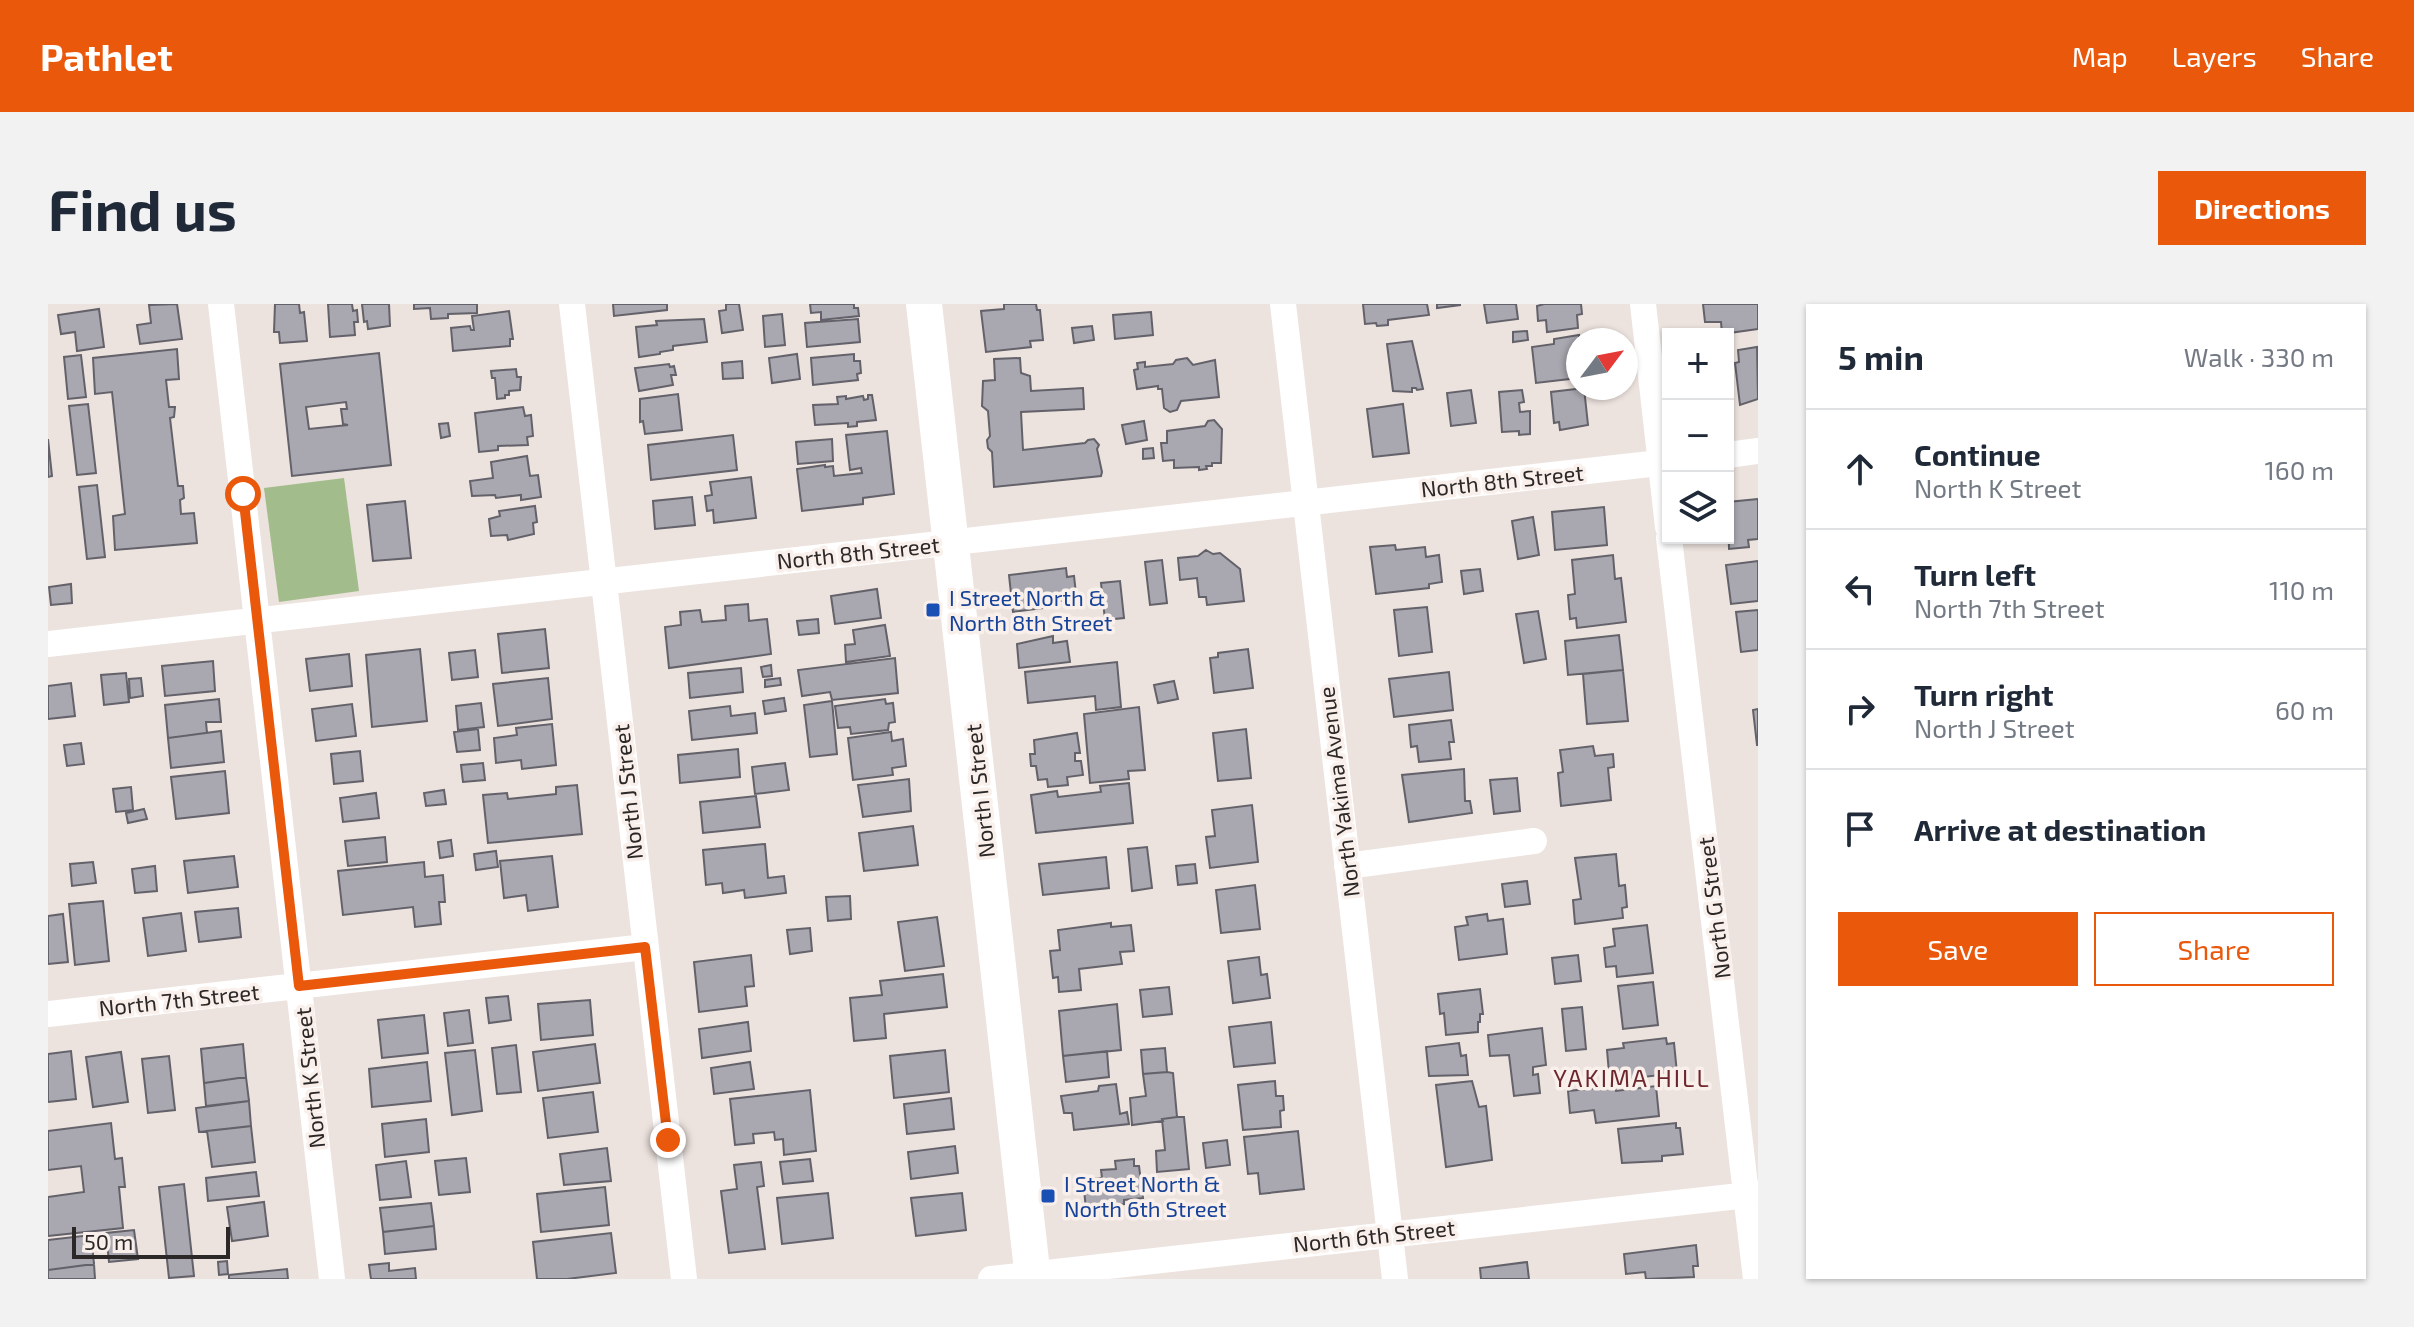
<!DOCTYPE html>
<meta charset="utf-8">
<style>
body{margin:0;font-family:"Exo 2",sans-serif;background:#f2f2f3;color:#1f2937}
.controls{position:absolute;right:24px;top:24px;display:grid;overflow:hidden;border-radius:0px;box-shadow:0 2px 6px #0004}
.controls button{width:72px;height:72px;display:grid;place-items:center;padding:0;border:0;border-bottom:2px solid #e0e1e3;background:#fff;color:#1f2937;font:40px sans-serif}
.compass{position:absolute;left:1518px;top:24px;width:72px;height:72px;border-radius:50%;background:#fff;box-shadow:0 2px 6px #0004;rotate:58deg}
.scale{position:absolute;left:24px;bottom:20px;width:158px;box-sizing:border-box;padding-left:8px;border:4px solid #2c2827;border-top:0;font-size:22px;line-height:28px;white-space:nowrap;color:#2c2827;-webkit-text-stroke:6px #f9efeb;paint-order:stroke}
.stop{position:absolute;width:24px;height:24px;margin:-18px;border:6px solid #ea580c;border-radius:50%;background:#fff}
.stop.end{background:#ea580c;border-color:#fff;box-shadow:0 2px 8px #0008}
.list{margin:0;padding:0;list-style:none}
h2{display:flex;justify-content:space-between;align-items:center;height:104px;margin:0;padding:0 32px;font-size:34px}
h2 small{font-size:26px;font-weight:400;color:#747a83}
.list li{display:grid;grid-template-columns:52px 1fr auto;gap:24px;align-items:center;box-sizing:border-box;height:120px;padding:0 32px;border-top:2px solid #e0e1e3}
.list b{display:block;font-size:30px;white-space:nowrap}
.list p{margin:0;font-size:26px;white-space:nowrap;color:#747a83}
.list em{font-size:26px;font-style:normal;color:#747a83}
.actions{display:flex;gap:16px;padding:24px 32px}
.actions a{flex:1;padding:18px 0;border:2px solid #ea580c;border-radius:0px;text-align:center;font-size:28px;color:#ea580c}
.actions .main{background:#ea580c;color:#fff}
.icon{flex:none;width:44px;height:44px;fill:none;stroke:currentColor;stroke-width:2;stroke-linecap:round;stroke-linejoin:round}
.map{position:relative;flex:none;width:1710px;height:975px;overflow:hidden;border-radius:0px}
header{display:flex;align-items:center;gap:48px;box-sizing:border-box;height:112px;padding:0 40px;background:#ea580c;color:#fff}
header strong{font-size:38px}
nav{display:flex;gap:44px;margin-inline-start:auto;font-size:28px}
.intro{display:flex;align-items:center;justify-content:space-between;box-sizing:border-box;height:192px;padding:0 48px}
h1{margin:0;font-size:56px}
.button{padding:20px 36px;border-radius:0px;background:#ea580c;color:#fff;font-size:28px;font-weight:700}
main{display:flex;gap:48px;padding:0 48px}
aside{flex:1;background:#fff;border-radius:0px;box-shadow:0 2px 6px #0004}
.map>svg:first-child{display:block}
.green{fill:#a2bd8b}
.building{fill:#a9a7af;stroke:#636169;stroke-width:2;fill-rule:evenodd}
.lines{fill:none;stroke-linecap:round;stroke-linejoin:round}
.minor{stroke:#fff;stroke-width:26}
.secondary{stroke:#fff;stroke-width:36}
.route{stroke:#ea580c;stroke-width:10}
.transit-dot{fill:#1a4fb4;stroke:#f9efeb;stroke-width:3}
.labels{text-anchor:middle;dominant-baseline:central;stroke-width:7;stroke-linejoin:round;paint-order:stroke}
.street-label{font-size:22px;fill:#2c2827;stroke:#f9efeb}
.transit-label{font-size:22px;fill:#164399;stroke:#f9efeb;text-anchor:start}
.neighbourhood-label{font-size:24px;letter-spacing:2px;fill:#6d262e;stroke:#f9efeb}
</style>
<header>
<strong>Pathlet</strong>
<nav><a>Map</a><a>Layers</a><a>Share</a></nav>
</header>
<div class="intro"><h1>Find us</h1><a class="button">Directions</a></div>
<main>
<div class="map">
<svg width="1710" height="975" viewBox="0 0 1710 975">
<rect width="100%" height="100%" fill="#ece2de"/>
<!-- green -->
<path class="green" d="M296,174l15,113 -80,11 -15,-114z"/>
<!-- building -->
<path class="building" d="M129,0l5,35 -42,5 -3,-19 14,-2 -2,-18z
M227,0h24l1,9 4,-1 3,29 -27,2 -1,-11h-5z
M280,0h24l1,7 4,-1 1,12h-4l1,13 -25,2z
M314,0h27l1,22 -22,3 -1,-8 -3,1z
M366,0h63v9l-29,1v4l-17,1 -1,-11 -16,1z
M565,0h54v6l-53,6z
M678,0h13l4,26 -21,3 -3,-22 7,-1z
M762,0h44v4h4l1,8 -38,4v-8l-10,1z
M956,0h32l1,6h3l3,30 -13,1 1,6 -45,5 -5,-41 23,-2z
M1315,0h64l2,11 -41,5v5l-11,1 -1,-3 -11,1z
M1389,0h23v1l-23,3z
M1436,0h32l2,15 -31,4z
M1496,0h37l1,10 -5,1 1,13 -31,4 -1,-12 -8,1 -1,-15z
M1655,0h55v25l-36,5 -1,-12h-16z
M51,5l5,38 -27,4 -2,-19 -14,2 -3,-19z
M461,7l4,28h-3v7l-57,5 -2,-23 19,-2 1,4h3l-2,-14z
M1103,8l2,23 -38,4 -2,-24z
M734,10l3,31 -20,2 -2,-31z
M656,15l3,23 -34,4v4l-13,2v2l-21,3 -3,-30 21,-2 -1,-4z
M810,15l2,23 -53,5 -2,-24z
M1044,22l2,14 -20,3 -2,-15z
M1479,27l1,9 -15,2v-10z
M1531,31l-1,43 -42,5 -4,-36 22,-3v-5z
M1364,37l11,48 -6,1 -1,-2h-4v4l-19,-1 -6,-47z
M1709,43l1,52 -18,6 -5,-42 4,-1 -1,-12z
M129,45l2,30 -13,1 3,27h6l-1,10 -4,1 8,68h5l1,12 -4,2 1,14 13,-1 3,30 -82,7 -2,-34 12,-2 -13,-122 -17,2 -2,-36z
M331,49l12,112 -99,11 -12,-112zM298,98l1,7h-6l2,15 5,1 -39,4 -3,-22z
M749,50l3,25 -28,4 -3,-25z
M806,50v7h6l1,12 -4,1 1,6 -45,5 -2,-27z
M33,51l5,42 -18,2 -4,-42z
M972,54l1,15 9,3 1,15 52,-3 1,21 -63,3 2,38 62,-7 3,-3 6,-1 5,6 -2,4 5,23 -1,4 -107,11 -2,-35 -4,-4 -1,-8 3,-4 -2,-25 -6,-5 1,-25 12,-1 -1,-21z
M1139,54l6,7 22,-5 4,37 -38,4 -4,9 -7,2 -6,-4 -2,-19h-4v-3l-21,3 -3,-19 4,-1 -1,-6 8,-1v5l28,-3 3,-4z
M694,57l1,17 -20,1 -1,-16z
M621,60l1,3 4,-1 2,9h-5l2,10 -34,6 -4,-23z
M468,65l1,8h4l-1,13 -11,1v4h-4v3l-8,1 -2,-21h-3l-1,-7z
M1536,84l4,37 -28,5 -1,-8 -5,1 -3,-31z
M1423,86l5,33 -25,3 -4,-33z
M1474,86l2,12 -5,1 1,9 10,-1v23l-11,1v-4l-17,1 -3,-40z
M630,90l4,36 -37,4 -2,-13 -3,1v-23z
M820,91h4l4,25 -19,2v4l-9,1v-4l-33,2 -2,-20 25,-1 -1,-7 9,-1v3l17,-3 1,4 4,-1z
M40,100l8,69 -19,2 -8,-69z
M1355,100l6,49 -36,4 -6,-48z
M475,103l2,9 6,-1 2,21 -6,1 1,8 -30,1v4l-19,2 -4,-39z
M1166,116l8,9 -1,34h-9v3h-6l1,3 -8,1v-3l-25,1v-8l-11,1 -2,-18h6v-12l38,-5 3,-5z
M1096,117l3,19 -21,4 -4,-19z
M400,119l2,13 -9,2 -2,-14z
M839,127l7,63 -31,4v6l-61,7 -5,-42 28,-4v2l8,-1 1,10 28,-3 -1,-5 -11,2 -4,-35z
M685,131l4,35 -86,10 -3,-35z
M0,135l4,37 -4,1z
M784,135l1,22 -35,3 -2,-22z
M1105,144l1,10 -11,1v-10z
M479,152l3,20 8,-1 3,22 -20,3v-5l-25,3 -1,-3 -23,1 -2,-15 23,-3 -2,-16z
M703,173l5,41 -42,5 -1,-13 -6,1 -2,-15 7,-1 -2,-13z
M49,181l8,72 -18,2 -8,-72z
M644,193l3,28 -40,4 -2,-28z
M1710,195v40l-10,1 1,7 -20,2 -1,-47z
M357,197l6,57 -38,3 -6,-56z
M487,202l2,16 -4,1 1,11 -26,6 -1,-5 -16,1 -2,-17 11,-3 -1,-5z
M1556,203l3,38 -52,5 -3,-38z
M1485,213l6,38 -21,4 -6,-38z
M1347,241l1,5 29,-3 1,10 13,-2 3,27 -13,2v4l-53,6 -6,-47z
M1158,246l7,4 7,-1 20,16 4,32 -37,4 -1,-8h-7l-2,-19 -17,2 -2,-22 20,-2z
M1565,251l2,24 6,-1 5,44 -49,6 -1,-10 -6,1 -2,-24 7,-1 -3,-34z
M1114,256l5,43 -17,2 -5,-43z
M1710,257v40l-27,3 -5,-39z
M1018,264l1,9 7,-1 2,18 -7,1v5l-18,2 1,5 -39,5 -4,-37z
M1432,265l3,22 -19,3 -3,-23z
M1072,277l4,37 -19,2 -4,-37z
M23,280l1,19 -21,2 -2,-18z
M829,285l4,29 -46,6 -4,-28z
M700,300l1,17 18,-2 4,35 -102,14 -4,-41 16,-2 -1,-13 20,-2 2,12 24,-2 -1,-14z
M1379,303l5,45 -33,4 -5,-46z
M1710,306v40l-17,2 -5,-40z
M1490,307l8,48 -22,4 -8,-49z
M770,315l1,14 -20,2 -2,-14z
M837,321l5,31 -44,6 -1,-17 10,-1 -2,-14z
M497,325l4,39 -47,5 -4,-39z
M1571,331l4,35 -55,5 -3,-34z
M1005,332v7l14,-2 3,21 -51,6 -2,-24z
M372,345l7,72 -55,6 -6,-72z
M1200,345l5,39 -39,5 -4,-35 8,-1v-4z
M427,346l3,27 -26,3 -3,-27z
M301,350l3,32 -42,5 -4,-32z
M847,354l3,35 -66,7 -2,-8 -28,4 -4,-26z
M165,357l2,30 -50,5 -3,-30z
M1069,358l4,45 -25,3 -1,-14 -67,7 -3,-31z
M723,361l1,11 -9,1 -2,-10z
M693,364l2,24 -53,6 -2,-25z
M1575,366l5,51 -41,3 -4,-50z
M1401,368l4,38 -59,7 -5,-38z
M78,369l3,29 -25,3 -3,-30z
M93,374l2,18 -13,2 -1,-19z
M500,374l4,41 -54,7 -5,-42z
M732,374l1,7 -16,2v-7z
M1126,377l4,18 -20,4 -4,-18z
M23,379l4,33 -27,3v-33z
M736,394l2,13 -21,3 -2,-13z
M171,395l2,23h-15l1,11 -39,5 -3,-33z
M837,395l1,5 7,-1 2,19 -6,1 -1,7 -37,4 -1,-7 -12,1 -3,-22z
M784,397l5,53 -27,3 -6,-52z
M433,399l3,24 -26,3 -2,-24z
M304,400l4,32 -40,5 -4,-32z
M682,402l1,10 24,-3 2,20 -65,7 -3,-29z
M1091,403l6,63 -17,1 1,8 -39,4 -6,-69z
M1710,405v36h-1l-4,-35z
M1403,416l3,22h-5l2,17 -32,3 -2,-16 -6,1 -2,-22z
M504,420l4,41 -34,4 -1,-9 -25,3 -2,-25 23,-3 -1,-7z
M430,425l2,21 -23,2 -3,-20z
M1198,425l5,49 -33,3 -5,-48z
M173,427l3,31 -53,6 -3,-30z
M843,428l1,9 11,-2 3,27 -14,2 1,7 -40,5 -5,-42z
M1029,429l3,20h-5v8h6l2,14 -16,2 1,8 -20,2 -1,-8 -9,1 -2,-14h-5l-1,-12h5l-1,-14z
M33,439l3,21 -17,2 -3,-21z
M1545,442l2,10 18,-2 1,13 -6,1 3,32 -50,6 -3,-33 5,-1 -3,-22z
M690,445l2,28 -60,6 -2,-28z
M312,447l3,30 -29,3 -3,-30z
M435,459l2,17 -22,2 -2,-17z
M737,459l4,27 -34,4 -3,-27z
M1416,465l1,32h5l2,12 -63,9 -7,-47z
M177,467l4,42 -53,6 -5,-42z
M1469,474l3,33 -26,3 -4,-34z
M861,475l2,32 -48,6 -5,-32z
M1081,479l4,40 -97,10 -5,-38 26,-4 1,6 43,-5 -1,-6z
M529,481l5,49 -94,9 -5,-48 24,-2 1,6 48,-5v-7z
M83,483l2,23 -17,2 -3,-23z
M396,486l2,14 -20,2 -2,-13z
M328,489l3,25 -36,4 -3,-24z
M708,492l4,31 -57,6 -3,-31z
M1204,501l6,57 -48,6 -4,-31 9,-1 -3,-26z
M96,505l3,10 -19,4 -2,-10z
M865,522l5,39 -54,6 -5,-38z
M337,533l2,25 -39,4 -3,-25z
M403,536l2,16 -13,2 -2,-16z
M717,540l3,34 16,-2 2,17 -41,5 -1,-8 -21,3 -1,-10 -16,2 -3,-35z
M1099,543l5,41 -20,3 -4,-42z
M448,547l2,16 -22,3 -2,-16z
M1568,550l3,32 6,-1 2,22 -5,1 1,10 -48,6 -2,-24 8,-1 -6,-41z
M186,552l4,31 -50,6 -4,-32z
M504,552l6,51 -30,4 -2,-16 -22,3 -4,-37z
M1058,553l3,31 -66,7 -4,-31z
M45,558l3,21 -24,3 -2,-22z
M376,558l1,15 18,-2 2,27h-6l2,22 -26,3 -2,-20 -70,8 -5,-44z
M1147,560l2,19 -19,2 -2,-19z
M107,562l2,25 -22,2 -3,-24z
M1479,577l3,23 -25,3 -3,-23z
M1207,581l5,44 -39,4 -5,-43z
M802,592l1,23 -23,2 -2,-24z
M55,597l6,60 -34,4 -6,-61z
M190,604l3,29 -42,5 -4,-30z
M133,609l5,38 -38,5 -5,-38z
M15,610l5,48 -20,2v-48z
M1439,610l1,7 15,-2 4,35 -48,6 -4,-33 13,-2 -2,-8z
M889,613l7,49 -39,5 -7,-49z
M1063,619v4l20,-2 3,26 -14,1 2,12 -43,5 2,21 -22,2 -1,-15 -5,1 -3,-27 10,-1 -2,-20z
M1599,621l6,48 -36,4 -1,-11 -10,1 -2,-19 11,-2 -2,-17z
M762,624l2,23 -22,3 -3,-24z
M703,651l3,31 -9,1 2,19 -48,6 -5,-50z
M1530,651l3,26 -26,3 -3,-26z
M1211,653l2,18 6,-1 3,24 -37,5 -5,-42z
M895,670l4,33 -63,7 2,24 -32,3 -4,-43 32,-3 -2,-14z
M1605,678l5,43 -35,4 -5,-43z
M1121,683l3,27 -29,3 -3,-27z
M1432,685l3,25h-3v8h-2v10l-32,3 -2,-22 -4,1 -2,-20z
M460,692l3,24 -22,3 -3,-25z
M542,696l3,35 -52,5 -3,-36z
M1069,700l4,46 -58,6 -4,-45z
M1534,703l4,42 -20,2 -4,-42z
M421,706l4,33 -25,3 -4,-33z
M376,711l4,38 -46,5 -4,-38z
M700,718l3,29 -49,7 -3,-29z
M1223,718l4,41 -41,4 -5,-40z
M1494,724l4,37 -13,2v8l5,-1 2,19 -26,3 -5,-41 -19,1 -2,-21z
M1618,734l1,6 7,-1 3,30 -51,6v-8l-17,2 -2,-23 17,-2 -1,-5z
M1411,739l2,13 5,-1 2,20 -39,1 -3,-29z
M195,740l3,33 -42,6 -3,-34z
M547,740l5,39 -62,8 -5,-39z
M468,741l5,47 -24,2 -5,-46z
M1117,744l2,24 -24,2 -2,-24z
M427,746l7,61 -30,4 -7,-62z
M897,746l4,42 -55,6 -4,-42z
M23,747l5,48 -28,3v-48z
M1059,747l2,26 -43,5 -3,-26z
M73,748l7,50 -35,5 -7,-50z
M121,752l6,54 -27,3 -6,-54z
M379,758l4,39 -59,6 -3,-38z
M702,758l4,27 -40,5 -3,-26z
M1119,768l6,1 4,44 -15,2 1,2 -31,4 -2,-27 16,-2 -3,-22z
M198,773l3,24 -43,5 -2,-23z
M1227,777l1,15h7l1,14 -4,1 1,16 -38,3 -5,-45z
M1424,777l7,26 7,-1 6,54 -46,7 -10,-82z
M1068,780l4,30 7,-2 2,12 -55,6 -2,-17h-8l-3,-17 37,-5 1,-5z
M1608,782l3,30 -63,7 -2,-13 -24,3 -2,-22 39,-4v2l8,-1 1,3z
M762,786l6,61 -32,4 -1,-16 -8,1 -1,-8 -21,2 1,9 -19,2 -5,-46z
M545,788l5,40 -50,6 -5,-40z
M903,794l3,31 -47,5 -3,-30z
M201,797l2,25 -52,6 -3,-24z
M1129,813h7l5,52 -32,3 -1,-21 9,-1 -3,-31z
M378,815l3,33 -44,5 -3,-33z
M63,819l4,36 7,-1 3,29h-6l4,41 -75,8v-39l36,-5 -3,-26 -33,4v-39z
M1628,819v5h4l3,26 -21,2v5l-40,2 -4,-34z
M203,822l4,36 -43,5 -5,-36z
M1250,827l6,58 -44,5 -2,-21 -10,1 -4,-37z
M1179,836l3,25 -24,3 -3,-25z
M907,842l3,27 -47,6 -3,-27z
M559,844l4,33 -47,4 -4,-31z
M418,854l4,34 -31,3 -4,-34z
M762,855l3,22 -30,3 -3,-22z
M1086,855v7h5l4,32 -19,2v4l-38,5 -3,-29 19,-2 -1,-8 15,-1 -1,-8z
M358,857l5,36 -31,3 -4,-35z
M713,858l3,24 -7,1 8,62 -36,4 -8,-62 16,-2 -3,-24z
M208,868l3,24 -51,5 -2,-23z
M136,880l10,92 -25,2 -10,-91z
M557,883l4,38 -68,7 -4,-38z
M780,889l5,45 -51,6 -5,-46z
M914,889l4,37 -50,6 -5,-38z
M216,898l4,34 -36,5 -5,-34z
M383,899l3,23 -51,6 -3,-24z
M386,922l2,23 -51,5 -2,-22z
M86,926l4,29 -29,3 -3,-29z
M563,929l5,40 -49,6h-30l-4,-37z
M43,931l3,29 -46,6v-30z
M1648,941l2,21h-5l1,11 -48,2 -1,-7 -19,2 -2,-20z
M179,957l1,13 -9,1 -1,-13z
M1479,958l2,17h-48l-1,-11z
M341,959v8l26,-3 1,11h-45l-2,-14z
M46,960l1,15h-47v-9z
M239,965l1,10h-59v-4z"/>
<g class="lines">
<!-- minor -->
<path class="minor" d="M173,0l111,975
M524,0l112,975
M1235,0l112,975
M1595,0l25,223
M1680,151l30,-4
M1621,234l87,741
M0,340l1620,-182
M1299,562l187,-25
M0,710l597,-67
M943,975l767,-85"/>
<!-- secondary -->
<path class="secondary" d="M876,0l109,975"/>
</g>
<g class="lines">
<!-- route -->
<path class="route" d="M195,190l56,492 346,-39 23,193"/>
</g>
<!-- markers -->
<g class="transit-dot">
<rect x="877" y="298" width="16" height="16" rx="4"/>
<rect x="992" y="884" width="16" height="16" rx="4"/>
</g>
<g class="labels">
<!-- street labels -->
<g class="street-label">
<text transform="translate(1454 176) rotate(-6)">North 8th Street</text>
<text transform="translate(810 248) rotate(-6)">North 8th Street</text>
<text transform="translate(931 487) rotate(-96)">North I Street</text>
<text transform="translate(579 488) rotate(-96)">North J Street</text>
<text transform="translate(1290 488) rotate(-97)">North Yakima Avenue</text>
<text transform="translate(1665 604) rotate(-97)">North G Street</text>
<text transform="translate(131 695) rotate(-6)">North 7th Street</text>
<text transform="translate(261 774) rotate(-96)">North K Street</text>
<text transform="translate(1326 931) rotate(-6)">North 6th Street</text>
</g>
<!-- transit labels -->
<g class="transit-label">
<text x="901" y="293">I Street North &amp;<tspan x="901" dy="25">North 8th Street</tspan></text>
<text x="1016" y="879">I Street North &amp;<tspan x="1016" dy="25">North 6th Street</tspan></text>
</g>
<!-- neighbourhood labels -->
<g class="neighbourhood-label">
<text x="1584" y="773">YAKIMA HILL</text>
</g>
</g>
</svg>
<div class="controls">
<button>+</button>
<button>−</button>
<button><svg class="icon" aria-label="layers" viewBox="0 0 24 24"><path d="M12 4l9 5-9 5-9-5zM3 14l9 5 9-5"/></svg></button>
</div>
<svg class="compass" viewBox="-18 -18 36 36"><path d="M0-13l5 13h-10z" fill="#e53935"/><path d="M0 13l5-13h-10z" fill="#747a83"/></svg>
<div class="scale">50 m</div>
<div class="stop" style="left:195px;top:190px"></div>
<div class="stop end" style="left:620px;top:836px"></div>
</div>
<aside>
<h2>5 min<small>Walk · 330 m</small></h2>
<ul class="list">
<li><svg class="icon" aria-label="ahead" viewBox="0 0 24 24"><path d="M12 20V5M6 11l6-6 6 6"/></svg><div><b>Continue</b><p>North K Street</p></div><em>160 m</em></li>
<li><svg class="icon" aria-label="left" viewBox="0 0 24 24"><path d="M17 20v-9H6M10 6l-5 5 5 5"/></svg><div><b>Turn left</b><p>North 7th Street</p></div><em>110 m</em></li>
<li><svg class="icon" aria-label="right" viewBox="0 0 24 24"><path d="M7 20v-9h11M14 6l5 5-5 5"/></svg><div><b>Turn right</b><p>North J Street</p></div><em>60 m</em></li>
<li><svg class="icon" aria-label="arrive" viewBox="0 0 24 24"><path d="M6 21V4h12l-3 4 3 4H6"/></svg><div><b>Arrive at destination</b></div></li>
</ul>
<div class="actions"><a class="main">Save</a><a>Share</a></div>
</aside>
</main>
